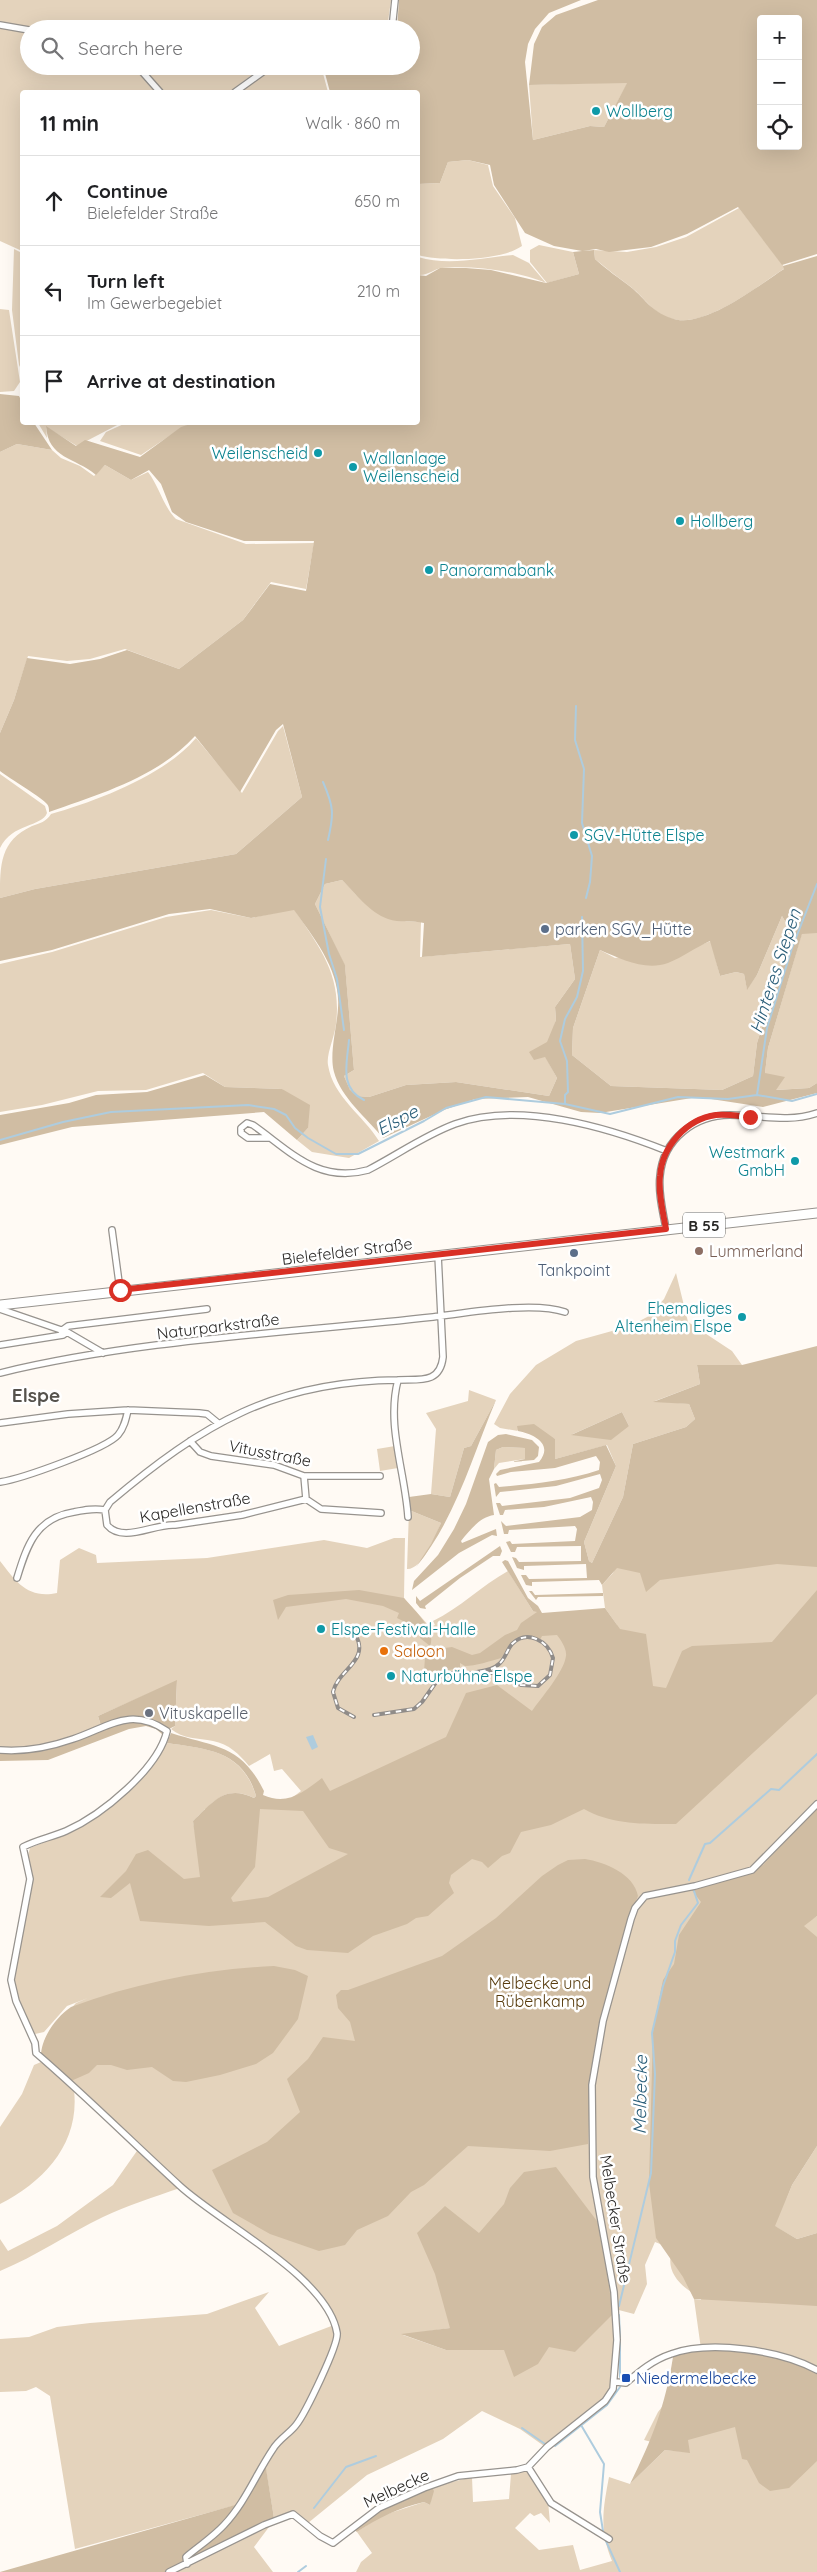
<!DOCTYPE html>
<meta charset="utf-8">
<style>
body{margin:0;font-family:Quicksand,sans-serif;background:#f2f2f2;color:#202124}
.controls{position:absolute;right:15px;top:15px;display:grid;overflow:hidden;border-radius:5px;box-shadow:0 5px 20px #0002}
.controls button{width:45px;height:45px;display:grid;place-items:center;padding:0;border:0;border-bottom:1px solid #e0e0e0;background:#fff;color:#202124;font:25px sans-serif}
.stop{position:absolute;width:15px;height:15px;margin:-11px;border:4px solid #d93025;border-radius:50%;background:#fff}
.stop.end{background:#d93025;border-color:#fff;box-shadow:0 1px 5px #0008}
.list{margin:0;padding:0;list-style:none}
h2{display:flex;justify-content:space-between;align-items:center;height:65px;margin:0;padding:0 20px;font-size:21px}
h2 small{font-size:16px;font-weight:400;color:#757577}
.list li{display:grid;grid-template-columns:32px 1fr auto;gap:15px;align-items:center;box-sizing:border-box;height:90px;padding:0 20px;border-top:1px solid #e0e0e0}
.list b{display:block;font-size:19px;white-space:nowrap}
.list p{margin:0;font-size:16px;white-space:nowrap;color:#757577}
.list em{font-size:16px;font-style:normal;color:#757577}
.icon{flex:none;width:28px;height:28px;fill:none;stroke:currentColor;stroke-width:2;stroke-linecap:round;stroke-linejoin:round}
.map{position:relative;flex:none;width:817px;height:2572px;overflow:hidden}
.search{position:absolute;background:#fff;box-shadow:0 5px 20px #0002;left:20px;top:20px;width:400px;height:55px;display:flex;align-items:center;gap:12px;box-sizing:border-box;padding:0 18px;border-radius:28px;color:#757577;font-size:19px}
.panel{position:absolute;background:#fff;box-shadow:0 5px 20px #0002;left:20px;top:90px;width:400px;height:335px;border-radius:5px}
.map>svg:first-child{display:block}
.green{fill:#e4d3bc;fill-rule:evenodd}
.forest{fill:#d0bda3;fill-rule:evenodd}
.water{fill:#aeccde}
.lines{fill:none;stroke-linecap:round;stroke-linejoin:round}
.stream{stroke:#aeccde;stroke-width:2}
.street-casing{stroke:#97938e;stroke-width:8}
.primary-casing{stroke:#97938e;stroke-width:11}
.street{stroke:#fff;stroke-width:5.5}
.primary{stroke:#fff;stroke-width:9}
.rail-casing{stroke:#908c89;stroke-width:4}
.rail{stroke:#fff;stroke-width:2;stroke-dasharray:5.5;stroke-linecap:butt}
.route{stroke:#d93025;stroke-width:6}
.culture-dot{fill:#0f9aa8;stroke:#fff;stroke-width:2}
.service-dot{fill:#5c6f8a;stroke:#fff;stroke-width:2}
.education-dot{fill:#8d6e63;stroke:#fff;stroke-width:2}
.food-dot{fill:#e8710a;stroke:#fff;stroke-width:2}
.worship-dot{fill:#6b7280;stroke:#fff;stroke-width:2}
.transit-dot{fill:#1a4fb4;stroke:#fff;stroke-width:2}
.labels{text-anchor:middle;dominant-baseline:central;stroke-width:5;stroke-linejoin:round;paint-order:stroke}
.shield{fill:#fff;stroke:#696866;stroke-width:1}
.shield-label{font-size:15px;font-weight:bold;fill:#292725}
.culture-label{font-size:16px;fill:#0d838f;stroke:#fff;text-anchor:start}
.service-label{font-size:16px;fill:#4e5e75;stroke:#fff;text-anchor:start}
.street-label{font-size:16px;fill:#292725;stroke:#fff}
.education-label{font-size:16px;fill:#785e54;stroke:#fff;text-anchor:start}
.food-label{font-size:16px;fill:#c56008;stroke:#fff;text-anchor:start}
.worship-label{font-size:16px;fill:#5b616d;stroke:#fff;text-anchor:start}
.park-label{font-size:16px;fill:#583c0e;stroke:#fff}
.transit-label{font-size:16px;fill:#164399;stroke:#fff;text-anchor:start}
.water-label{font-size:18px;font-style:italic;fill:#2a5e79;stroke:#fff}
.quarter-label{font-size:19px;font-weight:bold;fill:#55524d;stroke:#fff}
</style>
<div class="map">
<svg width="817" height="2572" viewBox="0 0 817 2572">
<rect width="100%" height="100%" fill="#fffaf4"/>
<!-- green -->
<path class="green" d="M0,0h391l-4,29h-357l-30,-6z
M0,27l29,6v33h103l23,26h-133v159l-22,-10z
M139,66h125l-35,26h-65z
M277,66h44l7,26h-89z
M628,82l-24,45 -14,-1 -57,14 -4,-55z
M468,160l20,5 5,21 22,32 7,28c-21,15 -80,16 -104,9v-71l22,-1 8,-21z
M739,208l46,60c-27,18 -79,60 -112,51 -19,-4 -28,-21 -42,-32 -12,-9 -24,-18 -36,-28l-1,-9 33,2 29,-5 30,-10z
M539,245l34,7 6,22 -32,9 -17,-21v-12z
M14,249l8,4v118l-3,-6 -7,-55z
M513,255l16,8 17,20c-28,-12 -74,-18 -104,-15 -9,1 -14,8 -24,7v-18c30,9 64,1 95,-2z
M0,309l9,1 11,72 -6,9 -14,1z
M38,423h83l-44,23 -31,-19 1,11z
M126,423h67l-12,5 -40,27 -41,-14 6,-9z
M17,444l35,6 9,8 19,8 14,10 11,-11 26,15 17,-8c11,14 15,34 28,47l70,25 68,-1 -8,46 -35,-7 -28,38 -64,49 -54,-20 -35,10 -23,2 -39,-5 -14,44 -14,33v-281z
M283,726l19,71 -66,57 -201,35 -35,9c0,-34 0,-57 32,-72 8,-3 14,-4 19,-12 46,-13 114,-39 145,-76l46,55 36,-62z
M0,774l45,32 2,7c-5,14 -35,10 -47,35z
M342,880c27,28 37,42 79,42l-1,35 150,-13 5,35 -20,28 1,13 -11,36 12,22 -8,18 -93,-14 -50,3 -37,12 -13,-1 -6,-5 -6,-15 10,-6 -9,-104 -30,-62 10,-20z
M294,909c26,39 48,66 42,115 -1,12 -10,30 -8,41 5,32 35,50 51,76l-30,17 -37,-6 -15,-12 11,-12 -26,-39 -57,-2 -22,-14 -57,17 -48,1 -56,14 -42,7v-148l52,-12 114,-35 45,-7 40,8z
M782,916l9,16 -34,111 -4,33 -31,14 -111,-4 -39,-31 1,-27 27,-78 15,8 88,-14 8,-3 9,35 16,-4 8,2 3,15 10,-14z
M802,933h15v150l-8,5 -34,2 -10,-17 3,-25z
M676,1273l12,49 44,29 10,14h-45l3,19 -45,17 34,3 6,15 -9,8 -53,17 -10,53 -31,66 -3,-2 -5,-19 32,-76 -9,-21 -52,14v-20l-38,-9 1,1 -18,-3 -6,-4 16,-30 26,-29 40,-24 54,-15 19,-10 15,-17zM622,1412l7,14 -57,9 1,-1z
M817,1373v538l-8,10 8,-5v217l-20,38 -12,31 7,-17 25,-39v87l-20,6 -21,-12 9,13 32,3v329h-461l5,-10 11,-9 -15,-21 24,-16 43,-14 6,3 2,-18 40,-10 1,25 36,-3 2,-25 14,-3 4,2 19,28 2,22 -9,-10 -7,3 -4,-3 -15,15 24,22 34,-5 7,25 32,-9c-13,-31 -9,-52 -3,-84l21,7 35,-34 25,2 -46,-12 14,-28 44,-56 -8,-57 7,1v-3c-19,-8 -38,-26 -28,-48l-18,-7 -10,23 2,19 -13,30 -23,-6 3,19v47l-3,14 -9,13 -49,39 -9,6 -24,-17 -38,-18 -39,28 -76,36 -59,48c-12,-12 -19,-11 -34,-5l-9,-54 11,-17 19,-18 39,-74 5,-17 -3,-18 -11,-18 -20,-21 -123,-93 -128,-120 12,-54 10,-11 12,-5 -21,8 -23,26 -9,2 -13,-22 -9,-28 17,-97 -2,-32 2,-7 37,-15 42,-24 46,-49 12,-17c40,6 75,7 89,53l-2,2c-18,-9 -31,-6 -45,8l76,-3 16,-12 -19,-22 -8,2 -4,-17 -21,12c-10,-12 -20,-22 -36,-25 -15,-3 -30,-2 -42,-12l4,-3 2,-45 -79,35 3,10c-32,14 -66,23 -101,22v-187c16,21 28,38 57,32l3,-33 19,-12 17,7 1,8 110,-5 117,-18 43,8 27,-10h11l-1,60 26,29 5,-2 -2,-4c27,-13 48,-35 75,-50l25,40h4l7,7 73,7 -12,-17 -3,-23 11,-12 64,-141zM205,1809h1l-10,28 -3,-16zM450,2328l48,22h-52l-43,-15z
M469,1390l27,10 -25,46 -7,2 -14,49 -19,-3 5,-65 -10,-16 42,-12z
M395,1446l3,22 -18,3 -3,-22z
M503,1447l22,1v11l-26,4 -5,6 2,-19z
M409,1510l32,13c-5,12 -19,47 -34,46z
M41,2062l6,3 27,25c6,53 -29,91 -74,114v-77l22,-33 12,-29z
M139,2148l41,40c-26,9 -52,17 -77,29 -35,17 -67,39 -103,54v-32l8,12 49,-25 56,-41z
M269,2292l-14,16 24,38 55,-21 2,18 -28,60 -17,25 -12,11 -39,65 -165,45 -25,-153 -14,-9 -10,4 -26,1v-53l29,-2 28,-10 33,-4 117,-9z
M272,2523l-18,24 19,25h-99z"/>
<!-- forest -->
<path class="forest" d="M399,0h182l-32,13 -14,16 -7,15 -3,18 8,78 57,-14 14,1 23,-44 -98,2 5,-41 8,-17 14,-12 42,-15h219v254l-35,11 -44,-58 -51,27 -36,13 -42,5 -13,-3 -13,2 11,-1 1,9c12,11 24,19 37,29 14,12 19,23 39,30 31,13 88,-33 113,-49l-1,-3 34,-10v677l-15,1 -34,114 -3,25 20,4 -9,13 33,-2 8,-5v10l-54,14 -65,-10 -98,16 -19,-1 -53,-15 -53,2 -31,11 -61,28c-16,-20 -42,-40 -49,-66 -5,-18 3,-45 4,-64 3,-37 -24,-70 -44,-98l-43,8 -41,-9 -41,5 -117,36 -52,11v-63l35,-9 201,-35 66,-57 -19,-73 -7,6 -36,62 -45,-56c-37,41 -95,58 -146,76 0,-3 0,-6 -2,-8 -3,-5 -38,-26 -47,-33v-38l14,-33 13,-42 43,6 30,-5 27,-9 52,19 64,-49 27,-36 36,7 8,-50h-70l-58,-19 -14,-10 -11,-28 -12,-14 -18,10 -26,-15 -9,10c-21,-18 -48,-16 -50,-49l30,20 9,-6 55,17 41,-30 12,-4 225,-1v-147l8,1 14,-8h26l25,2 55,13 33,-9 -6,-22 9,-1 -28,-5 -29,-13 -31,-48 -4,-20 -22,-5 -20,2 -8,21 -22,1v-92h-88l-7,-26h88v-37h-14zM761,19h37v127h-37zM342,880c14,14 27,32 46,39 11,4 25,1 36,4l-2,34 148,-13 5,35 -20,28 1,13 -9,22 -18,10 5,8 11,-3 12,21 -8,18 -93,-14 -50,3 -37,12 -12,-1 -7,-6 -6,-14 10,-6 -9,-105 -30,-61 10,-20zM782,916l9,16 -34,111 -4,33 -31,14 -111,-4 -39,-31 1,-27 27,-78c21,9 45,21 68,13 15,-6 28,-16 42,-22l10,35 16,-4 8,2 3,16 10,-15z
M0,394l19,2 3,6v20l12,1 18,27 -35,-6 -17,8z
M205,1075l20,12 57,2 28,16 -2,23 -11,12 -33,-28 -192,15 -72,18v-30l69,-12 27,-8 51,-3z
M817,1346v221l-40,-3 -117,16 -14,12 -6,-19 -23,-5 -15,17 -3,-5 -67,2v4l-6,-1 -5,-10h5l3,4 58,-1 -1,-14 -62,2v4l-7,-2 -5,-11 4,1 3,4 62,-1v-15l-64,1 -2,5h-4l-5,-10 4,-1 2,3 63,-3 2,-12 -2,-3 -66,4 -1,4h-4l-3,-13 5,5 74,-9 12,-7 1,-8 -2,-5 -47,10 -39,3 -2,5h-3l-4,-12h4l2,3 68,-8 29,-10 3,-8 -2,-6 -44,12 -56,6 -4,5 -2,-13 2,-1 3,4c34,-3 68,-6 100,-17l1,-8 -4,-6 -41,12 -44,4 -14,4 -1,-2 4,-4 39,-8c15,-18 -5,-28 -21,-31l-1,-5 17,-2 21,15v20l51,-14 10,21 -32,76 5,19 3,2 31,-66 10,-53 53,-17 9,-8 -6,-15 -36,-2 47,-18 -3,-19h45z
M496,1400c-24,57 -40,118 -80,167l15,-23 10,-21 -32,-13v-13l22,-3 19,3 14,-49 7,-2z
M622,1412l7,14 -18,14 -40,-5z
M506,1434l26,6 7,7 -1,9 -4,4 -23,2 14,-3v-11l-22,-1 -7,3 -2,19 -5,10 5,36c-14,2 -24,15 -33,26l1,2 34,-14 1,7 -5,-1 -33,18 -47,37 2,-9 24,-26 16,-26 12,-25 22,-62 10,-7z
M500,1546l2,5 -2,5h-7l-33,22 -35,28 1,3 -6,-1 -4,-5v-7l4,5z
M505,1560l3,1 20,37 10,8 4,7 63,-5 15,21 26,5 7,52 13,2 16,-37 10,-5 80,-4 45,-52v104l-141,130c-31,0 -64,1 -92,-15l-33,16 -30,7 -11,21 -8,3 -14,12 -6,-6 -10,-3 -21,16 -2,8 5,10 -26,23 -12,2 -9,6 -34,12 -25,17 -41,-3 -11,-4 -31,-24 -56,4 -69,-5 -10,-38 -19,15 -11,-1 26,-26 10,-17 12,-4 36,29 16,-2 -7,-56c20,-19 32,-37 61,-23l2,-2c-13,-46 -50,-47 -89,-53l4,-10c43,14 70,11 93,58l-1,4c25,11 40,-3 59,-17l8,13 116,-54 20,-44 31,-8 35,26c9,-13 32,-39 34,-55 1,-7 -5,-16 -9,-21l-15,1 -2,4c-22,-6 -26,1 -39,18 -10,3 -26,8 -36,8l-5,-3v5l-17,3 -12,12 -7,-11 1,-15 9,2 4,-10 14,-2 20,8 8,-2 25,-18 12,-5 4,-7 16,-11 -4,-1 -31,-49zM260,1809l43,2 26,37 19,6 -80,43 -35,5 -2,-4 24,-31z
M359,1590l45,8c9,11 33,32 26,48l-10,-8 3,-7 -26,-13 2,-5 -16,-7 -37,-7 -60,8 -8,13 -5,-20 15,-5z
M529,1591h3l3,4 68,-2v3l-65,1 -2,3z
M177,1680l-2,46 -10,5 -2,4 -7,-6 -10,-3 -17,3 -81,31 -48,1v-10l33,-1 69,-21 -4,-13z
M817,1808v108l-13,10 13,11v209l-25,39 -17,41 22,13 20,-6v73l-123,-7 -11,-22 -27,-39 -7,-55 4,-153 10,-50 11,-16 5,-29 22,-33 -10,-13 44,-11 28,-13z
M585,1859c20,3 49,15 53,37l-12,30 -25,94 -11,61 -2,63 -38,7 -82,-5 -44,39 -13,7 -23,24 -31,14 -12,15 -26,6 -49,-17 -37,-21 -21,-43 55,-28 33,-30 -13,-33 21,-20 15,-22 32,4 -5,-19 -12,-14 -2,-13 5,-5h7l94,-34 54,-38 46,-42 16,-11 10,-5z
M274,1966l21,4 13,6 -10,43 -25,34 -17,11 -36,11 -34,7 -13,-1 -21,-14 -25,3 -16,-5h-14l-8,8 -18,8 -30,-25c0,-18 15,-39 30,-49 64,-24 135,-38 203,-41z
M556,2167l44,58 13,89 -38,38 -26,-5 -11,17 -24,13 -10,-27h-58l-45,-16 49,-6 -15,-54 -18,-41 28,-27 34,27 25,-29 6,-16 14,-16z
M700,2350h54l63,21v90l-28,27 -19,3 -11,-8 -12,-23 -5,-1 -7,-32 -47,13 2,13 -25,-3 -35,34c22,-45 35,-77 43,-127l2,-3z
M265,2462l9,56 -108,54h-166l242,-69z
M432,2487l2,4 -4,14 -6,-3c-26,6 -46,16 -67,30l-4,-3 23,-18z"/>
<!-- water -->
<path class="water" d="M313,1735l5,12 -6,3 -6,-13z"/>
<g class="lines">
<!-- stream -->
<path class="stream" d="M576,706l-1,34 9,29 -2,54 10,33 -2,26 -4,16
M323,782c11,25 11,32 5,58
M326,859l-6,48 9,47 8,25 7,51
M349,1040c-2,23 -10,48 15,60
M757,1095l10,-67 25,-80 25,-64
M565,1104v-9l3,-3 -1,-31 -7,-20 5,-22 12,-22 6,-26 -1,-54
M0,1140l63,-18 48,-10 137,-7 26,4 12,6 9,13 13,10 28,16h22l66,-33 22,-13 40,-11 79,7 45,10 68,-17 50,2 29,-4 35,6 25,-7
M689,1880l16,-36 5,-1 61,-54 8,1 38,-36
M619,2306l32,-133 4,-99 -3,-41 11,-47 12,-34v-11l6,-16 17,-22 -4,-12
M619,2315l1,22
M620,2342v35
M581,2425l23,39 -4,48 3,19
M522,2428l23,16
M555,2446l52,-41 13,-18
M314,2508l32,-41 30,-11
M605,2539l15,33
M298,2572l8,-6"/>
<!-- street casing -->
<g class="street-casing">
<path id="street" d="M0,25l29,5
M392,29l3,-29
M137,66l23,26
M235,92l36,-26
M269,1138h-21l-7,-5v-5l6,-5 6,2c37,26 65,59 115,45 29,-15 57,-35 87,-46 64,-23 152,3 212,27
M666,1229c-3,-17 -8,-36 -6,-53 3,-37 35,-61 70,-61 32,0 56,8 87,-2
M112,1230l8,60
M0,1309l67,23 36,21
M61,1331l7,-5 139,-17
M0,1345l63,-10 4,-3
M0,1373c140,-34 290,-40 433,-56 34,-4 100,-16 132,-5
M0,1423l68,-9 60,-4 71,3 8,1 11,9
M190,1441l10,11 11,4 63,9 30,11h76
M304,1476l2,23
M0,1482c21,-3 106,-33 118,-47 6,-7 8,-16 10,-25
M105,1510l2,15c16,19 48,-2 68,0l67,-10 64,-16 15,10 60,4
M408,1517c-3,-46 -22,-92 -10,-137 22,-1 42,4 45,-23l-5,-102
M17,1578c10,-33 19,-60 57,-66 10,-2 20,-4 31,-2l5,-8c92,-78 165,-121 288,-122
M0,1750c24,2 50,-3 73,-11 36,-12 57,-33 94,-8 -9,38 -65,84 -101,100 -14,6 -30,9 -43,16l7,32 -19,101 5,21 19,42 1,10c50,43 96,89 144,133 40,37 148,91 157,147 2,11 -32,81 -41,92 -7,9 -17,14 -23,24 -17,25 -28,54 -49,76 -11,12 -25,21 -38,32l1,7
M616,2382l10,1c14,-12 27,-23 45,-29 39,-14 109,-4 146,16
M528,2467l23,36 58,36
M169,2572l95,-47 29,-11 27,22 13,7 46,-35 45,-20 34,-12 59,-6 11,-3 19,-20 58,-46 8,-12 4,-49 -3,-48 -21,-115 -1,-92 11,-64 28,-102 4,-11 10,-12 50,-10 57,-16 65,-66"/>
</g>
<!-- primary casing -->
<g class="primary-casing">
<path id="primary" d="M0,1305l817,-92"/>
</g>
<!-- street -->
<use href="#street" class="street"/>
<!-- primary -->
<use href="#primary" class="primary"/>
<!-- rail casing -->
<g class="rail-casing">
<path id="rail" d="M374,1715l40,-6 8,-7 17,-24 13,-5h43l26,12 17,1 12,-11 3,-17c-5,-17 -26,-29 -41,-14 -5,6 -7,15 -13,20 -6,6 -15,7 -22,8
M354,1717l-16,-9 -5,-16c5,-23 38,-31 22,-58"/>
</g>
<!-- rail -->
<use href="#rail" class="rail"/>
</g>
<g class="lines">
<!-- route -->
<path class="route" d="M120,1290l546,-61c-3,-17 -8,-36 -6,-53 2,-29 26,-57 56,-61 11,-1 23,1 34,2"/>
</g>
<!-- markers -->
<g class="culture-dot">
<circle cx="596" cy="111" r="5"/>
<circle cx="318" cy="453" r="5"/>
<circle cx="353" cy="467" r="5"/>
<circle cx="680" cy="521" r="5"/>
<circle cx="429" cy="570" r="5"/>
<circle cx="574" cy="835" r="5"/>
<circle cx="795" cy="1161" r="5"/>
<circle cx="742" cy="1317" r="5"/>
<circle cx="321" cy="1629" r="5"/>
<circle cx="391" cy="1676" r="5"/>
</g>
<g class="service-dot">
<circle cx="545" cy="929" r="5"/>
<circle cx="574" cy="1253" r="5"/>
</g>
<circle class="education-dot" cx="699" cy="1251" r="5"/>
<circle class="food-dot" cx="384" cy="1651" r="5"/>
<circle class="worship-dot" cx="149" cy="1713" r="5"/>
<rect class="transit-dot" x="621" y="2373" width="10" height="10" rx="2.5"/>
<g class="labels">
<!-- shield labels -->
<rect class="shield" x="683" y="1212.5" width="42" height="25" rx="4"/>
<g class="shield-label">
<text x="704" y="1225">B 55</text>
</g>
<!-- culture labels -->
<g class="culture-label">
<text x="606" y="111">Wollberg</text>
<text x="308" y="453" text-anchor="end">Weilenscheid</text>
<text x="363" y="458">Wallanlage<tspan x="363" dy="18">Weilenscheid</tspan></text>
<text x="690" y="521">Hollberg</text>
<text x="439" y="570">Panoramabank</text>
<text x="584" y="835">SGV-Hütte Elspe</text>
<text x="785" y="1152" text-anchor="end">Westmark<tspan x="785" dy="18">GmbH</tspan></text>
<text x="732" y="1308" text-anchor="end">Ehemaliges<tspan x="732" dy="18">Altenheim Elspe</tspan></text>
<text x="331" y="1629">Elspe-Festival-Halle</text>
<text x="401" y="1676">Naturbühne Elspe</text>
</g>
<!-- service labels -->
<g class="service-label">
<text x="555" y="929">parken SGV_Hütte</text>
<text x="574" y="1270" text-anchor="middle">Tankpoint</text>
</g>
<!-- street labels -->
<g class="street-label">
<text transform="translate(347 1251) rotate(-7)">Bielefelder Straße</text>
<text transform="translate(218 1326) rotate(-7)">Naturparkstraße</text>
<text transform="translate(270 1453) rotate(11)">Vitusstraße</text>
<text transform="translate(195 1507) rotate(-10)">Kapellenstraße</text>
<text transform="translate(616 2219) rotate(81)">Melbecker Straße</text>
<text transform="translate(396 2488) rotate(-25)">Melbecke</text>
</g>
<!-- education labels -->
<g class="education-label">
<text x="709" y="1251">Lummerland</text>
</g>
<!-- food labels -->
<g class="food-label">
<text x="394" y="1651">Saloon</text>
</g>
<!-- worship labels -->
<g class="worship-label">
<text x="159" y="1713">Vituskapelle</text>
</g>
<!-- park labels -->
<g class="park-label">
<text x="540" y="1983">Melbecke und<tspan x="540" dy="18">Rübenkamp</tspan></text>
</g>
<!-- transit labels -->
<g class="transit-label">
<text x="636" y="2378">Niedermelbecke</text>
</g>
<!-- water labels -->
<g class="water-label">
<text transform="translate(775 971) rotate(-72)">Hinteres Siepen</text>
<text transform="translate(397 1120) rotate(-28)">Elspe</text>
<text transform="translate(640 2095) rotate(-89)">Melbecke</text>
</g>
<!-- quarter labels -->
<g class="quarter-label">
<text x="36" y="1395">Elspe</text>
</g>
</g>
</svg>
<div class="controls">
<button>+</button>
<button>−</button>
<button><svg class="icon" aria-label="locate" viewBox="0 0 24 24"><circle cx="12" cy="12" r="6"/><path d="M12 2v4M12 18v4M2 12h4M18 12h4"/></svg></button>
</div>
<div class="stop" style="left:120px;top:1290px"></div>
<div class="stop end" style="left:750px;top:1117px"></div>
<div class="search"><svg class="icon" aria-label="search" viewBox="0 0 24 24"><circle cx="10" cy="10" r="6"/><path d="M15 15l6 6"/></svg>Search here</div>
<section class="panel">
<h2>11 min<small>Walk · 860 m</small></h2>
<ul class="list">
<li><svg class="icon" aria-label="ahead" viewBox="0 0 24 24"><path d="M12 20V5M6 11l6-6 6 6"/></svg><div><b>Continue</b><p>Bielefelder Straße</p></div><em>650 m</em></li>
<li><svg class="icon" aria-label="left" viewBox="0 0 24 24"><path d="M17 20v-9H6M10 6l-5 5 5 5"/></svg><div><b>Turn left</b><p>Im Gewerbegebiet</p></div><em>210 m</em></li>
<li><svg class="icon" aria-label="arrive" viewBox="0 0 24 24"><path d="M6 21V4h12l-3 4 3 4H6"/></svg><div><b>Arrive at destination</b></div></li>
</ul>
</section>
</div>
